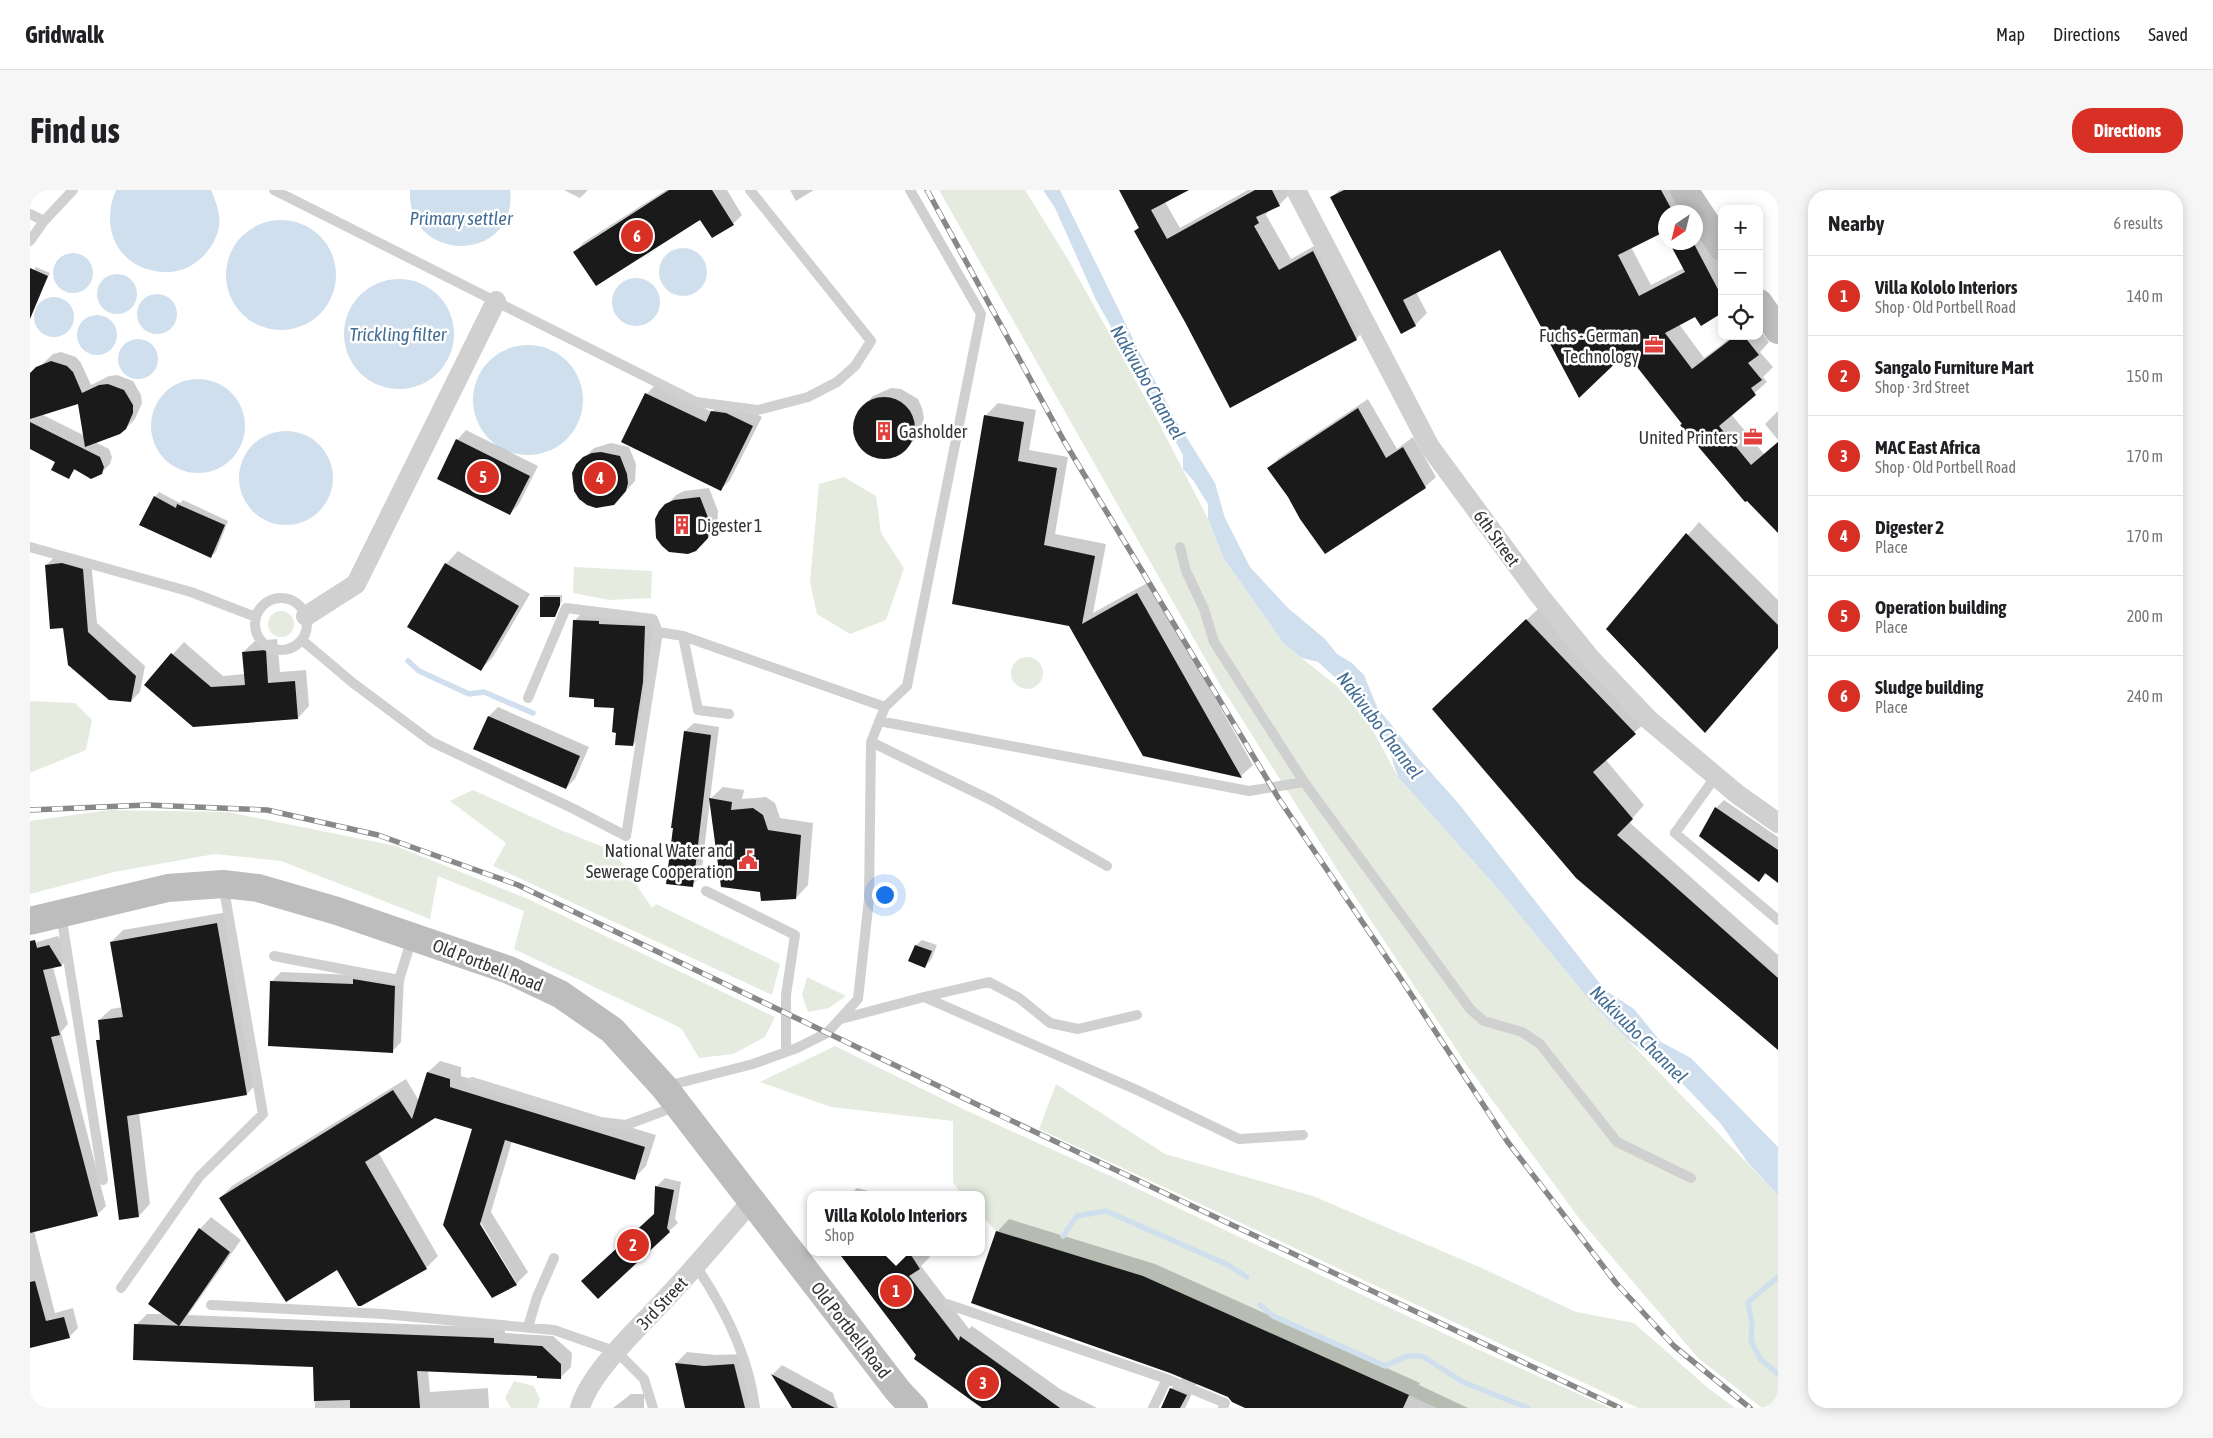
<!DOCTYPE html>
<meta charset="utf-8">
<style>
body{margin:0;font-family:"Asap Condensed",sans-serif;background:#f6f6f6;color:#202124}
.controls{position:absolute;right:15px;top:15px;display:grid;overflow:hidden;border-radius:10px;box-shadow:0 2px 12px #0003}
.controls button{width:45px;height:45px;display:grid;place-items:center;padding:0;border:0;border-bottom:1px solid #e0e0e0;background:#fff;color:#202124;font:25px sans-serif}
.compass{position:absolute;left:1628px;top:15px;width:45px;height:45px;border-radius:50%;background:#fff;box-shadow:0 2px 12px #0003;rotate:215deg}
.you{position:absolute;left:854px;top:704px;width:18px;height:18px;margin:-12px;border:4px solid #fff;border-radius:50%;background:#1a73e8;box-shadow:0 0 0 8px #1a73e833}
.badge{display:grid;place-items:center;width:32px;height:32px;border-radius:50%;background:#d93025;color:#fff;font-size:16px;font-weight:700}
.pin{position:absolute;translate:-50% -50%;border:2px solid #fff;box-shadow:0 1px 5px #0006}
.popup{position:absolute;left:777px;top:1001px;width:178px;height:65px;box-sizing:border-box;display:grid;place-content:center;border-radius:10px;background:#fff;filter:drop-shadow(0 1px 4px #0005);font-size:16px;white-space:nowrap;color:#757577}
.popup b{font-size:19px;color:#202124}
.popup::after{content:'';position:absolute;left:50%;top:100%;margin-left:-10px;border:10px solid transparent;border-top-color:#fff}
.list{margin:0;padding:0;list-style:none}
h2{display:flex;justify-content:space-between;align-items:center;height:65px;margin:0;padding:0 20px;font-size:21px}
h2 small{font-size:16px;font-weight:400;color:#757577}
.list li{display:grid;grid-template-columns:32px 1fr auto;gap:15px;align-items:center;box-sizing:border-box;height:80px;padding:0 20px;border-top:1px solid #e0e0e0}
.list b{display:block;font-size:19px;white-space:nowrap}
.list p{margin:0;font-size:16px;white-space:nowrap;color:#757577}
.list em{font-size:16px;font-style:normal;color:#757577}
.icon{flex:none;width:28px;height:28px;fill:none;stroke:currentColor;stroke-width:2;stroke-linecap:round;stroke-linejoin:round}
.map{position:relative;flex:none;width:1748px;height:1218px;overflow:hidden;border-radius:20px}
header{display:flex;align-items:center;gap:30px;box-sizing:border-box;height:70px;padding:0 25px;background:#fff;border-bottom:1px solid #e0e0e0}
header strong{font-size:24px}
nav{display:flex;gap:28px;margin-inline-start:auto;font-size:18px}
.intro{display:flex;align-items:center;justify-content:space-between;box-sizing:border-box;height:120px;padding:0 30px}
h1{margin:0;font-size:35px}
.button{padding:12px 22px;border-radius:20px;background:#d93025;color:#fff;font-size:18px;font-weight:700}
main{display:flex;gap:30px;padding:0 30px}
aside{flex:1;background:#fff;border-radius:20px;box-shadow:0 2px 12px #0003}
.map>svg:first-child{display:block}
.green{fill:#e5ecdf}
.water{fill:#d0dfed}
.shadow{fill:#0003;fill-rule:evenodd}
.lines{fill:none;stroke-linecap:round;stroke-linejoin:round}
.stream{stroke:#d0dfed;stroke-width:5.5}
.building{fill:#1a1a1a}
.lane{stroke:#d0d0d0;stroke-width:10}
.street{stroke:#d0d0d0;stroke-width:20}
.secondary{stroke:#bdbdbd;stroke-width:28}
.rail-casing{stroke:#888;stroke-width:5.5}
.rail{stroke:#fff;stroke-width:4;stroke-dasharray:11;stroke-linecap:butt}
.labels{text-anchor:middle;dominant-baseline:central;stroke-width:5;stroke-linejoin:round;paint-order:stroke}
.poi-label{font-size:18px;fill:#333;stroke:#fff;text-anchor:end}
.street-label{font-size:18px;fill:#333;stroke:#fff}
.water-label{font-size:19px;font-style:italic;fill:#426d94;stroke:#fff}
</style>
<header>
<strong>Gridwalk</strong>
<nav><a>Map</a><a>Directions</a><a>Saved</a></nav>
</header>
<div class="intro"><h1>Find us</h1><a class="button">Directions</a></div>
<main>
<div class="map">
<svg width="1748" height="1218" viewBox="0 0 1748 1218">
<rect width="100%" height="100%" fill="#fff"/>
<!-- green -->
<path class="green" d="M909,0h86l44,71 88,158 51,100 16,40 60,85 53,42 33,39 28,52 100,112 94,114 186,192v213h-16l-64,-50 -117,-137 -113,-154 -128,-193 -121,-191z
M814,287l32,19 5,37 23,35 -18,52 -36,14 -33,-20 -7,-32 9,-98z
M544,377l78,4 -1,27 -42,2 -36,-7z
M238 434a13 13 0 1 1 26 0a13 13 0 1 1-26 0Z
M981 483a16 16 0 1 1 32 0a16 16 0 1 1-32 0Z
M0,511l45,2 17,17 -6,30 -56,23z
M443,600l90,41 51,20 38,57 4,-4 124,60 -8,31 -279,-129 13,-23 -56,-42z
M79,620l119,2 168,34 132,53 247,118 -10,20 -32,17 -34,4 -18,-30 -167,-79 10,-38 -86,-35 -8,43 -149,-58 -66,-7 -101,18 -84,22v-73z
M777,787l39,19 -17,12 -21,4 -6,-17z
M805,856l126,62 156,71 358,169 135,60h-173l-294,-132 -147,-45 -15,-16v-20h-18l-10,-12v-62l-122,-14 -71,-25z
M1026,894l109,70 148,42 171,73 92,43 58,11 73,64 28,21h-97l-599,-279z
M484,1191l20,5 6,13 -3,9h-26l-6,-10z"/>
<!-- water -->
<path class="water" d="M86,0h95c5,12 10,24 8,37 -5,25 -29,47 -55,45 -45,-2 -65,-43 -48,-82z
M380,0h100c9,72 -103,77 -100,0z
M1013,0h17l80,163 37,69 38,61 10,35 25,49 38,41 37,31 12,15 15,9 12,12 13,32 41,51 41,46 146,186 29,19 27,33 30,16 87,89v48l-30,-32 -27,-39 -40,-42 -54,-43 -35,-36 -94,-114 -100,-112 -9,-27 -11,-22 -28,-37 -32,-29 -16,-4 -18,-14 -60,-85 -16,-40v-15l-15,-24 -10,-11v-14l-87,-155 -41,-92z
M196 85a55 55 0 1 1 110 0a55 55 0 1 1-110 0Z
M629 82a24 24 0 1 1 48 0a24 24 0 1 1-48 0Z
M23 83a20 20 0 1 1 40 0a20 20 0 1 1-40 0Z
M67 104a20 20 0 1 1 40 0a20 20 0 1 1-40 0Z
M582 112a24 24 0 1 1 48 0a24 24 0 1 1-48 0Z
M314 144a55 55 0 1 1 110 0a55 55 0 1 1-110 0Z
M107 124a20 20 0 1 1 40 0a20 20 0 1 1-40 0Z
M4 127a20 20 0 1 1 40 0a20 20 0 1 1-40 0Z
M47 145a20 20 0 1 1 40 0a20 20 0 1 1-40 0Z
M88 169a20 20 0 1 1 40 0a20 20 0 1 1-40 0Z
M443 210a55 55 0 1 1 110 0a55 55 0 1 1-110 0Z
M121 236a47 47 0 1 1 94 0a47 47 0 1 1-94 0Z
M209 288a47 47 0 1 1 94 0a47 47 0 1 1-94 0Z"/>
<!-- shadow -->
<path class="shadow" d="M534,0h24l-8,8z
M636,0h61l15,25 -9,9 -33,-6 -125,34 9,-10z
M760,0h24l-18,11z
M1090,0h66l-21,12 15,26 68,-38h42l1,3 -12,12 -10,4 -3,6 25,44 34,-19 43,87 -12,12 -170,-17 -51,-91 5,-5z
M1309,0h340l13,22h-26v30l-2,1 -5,-10 -28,14 20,38 33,-17 -13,-26h25v-24l14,23 12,25v46l-27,4 -16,8 25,34 29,-22h26v-7l10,13 -9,10 13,15 -10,10 4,5 -36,32 33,40 14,-12v89l-152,-180 -125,-103 -85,44 11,21 -12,12 -13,7 -70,-135z
M6,77l14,6 -10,20 -10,-5v-10z
M31,162l15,5 5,6 10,22 18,-9 8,-1 16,6 8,14 1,8 -7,16 -9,9 -31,14 14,7 3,8 -2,7 -9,9 -25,-4 -8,8 -12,-16 -26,-13v-72l23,-22zM49,212l6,34 -44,-22z
M626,194l56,28 9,-10 15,2 26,13 -32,63 -9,9 -98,-48 24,-47z
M861,198l10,1 17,10 4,9 2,10 -6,19 -10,9 -16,11 -10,1 -10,-2 -8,-5 -10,-17 3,-20 6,-8 10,-10z
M1338,209l29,50 16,-12 23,40 -11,10 -136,10 -20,-29 10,-10z
M968,213l38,7 -7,40 39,7 -13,77 51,10 -13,69 56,-31 104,183 -12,11 -97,-21 -74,-130 -84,-210z
M1748,221v29l-13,-16z
M436,240l72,36 -19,38 -9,10 -53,-74z
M581,253l18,4 7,17 -1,17 -12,13 -46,-29 17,-17z
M679,298l9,23 -1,17 -15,17 -15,8 -17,-2 -10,-39 16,-17 8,-4z
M129,302l21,11 3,-3 45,21 -12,31 -5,4 -56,-59z
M1669,332l79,78v48l-73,84 -97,-103z
M428,361l72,43 -37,63 -12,12 -35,-105z
M26,366l35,4 6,63 48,43 -5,26 -9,9 -67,-75 -18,-61z
M514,405h18v6l-8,15 -12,-19z
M1509,418l108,113 -42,38 39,46 -15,17 149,133v94l-332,-352z
M553,422l71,5 -2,55 -10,64 -9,9 -18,-38 -19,-10 -22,-76z
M247,449l3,33 26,-2 3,36 -11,12 -153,-34 39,-42 39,34 22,-2 -2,-22 12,-11z
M468,517l91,40 -14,32 -9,9 -91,-40 14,-32z
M664,533l25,4 -9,72 13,-12 21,3 -2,9 24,-2 9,6 5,15 33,5 -5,62 -12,13 -35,-7 -51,-91 -9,77 -9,8 -7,-154z
M1694,610l54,37v44l-11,-8 -8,8 -43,-73z
M198,722l30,170 -11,12 -108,18 11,92 -11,12 -41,-176 3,-3 -2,-17 12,-11 12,-2 -12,-65 12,-12z
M28,746l13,20 -9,9 -9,2 15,57 -7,8 45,174 -9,9 -63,16 21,82 18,-5 5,20 -9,9 -39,10v-403z
M892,750l15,5 -6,15 -6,6 -9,-21z
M251,782l123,5 -3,65 -9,10 -120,-71z
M410,871l21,6v9l195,59 -10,31 -12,12 -122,-37 -21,71 37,60 -12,12 -72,-60 30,-95 -39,-12 -57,35 60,104 -12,12 -88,1 -118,-71 12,-12 174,-107 13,22 9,-29zM448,1028l38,64h-3l-37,-62z
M635,988l16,4 -6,37 3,4 -80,74 57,-83 1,-27z
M827,998l19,5 -1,2h-25z
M181,1027l30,23 -53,75 317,13v5l48,3 19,17 -1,14 -11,11 -22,-4 -110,-4 2,22 58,-4 1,20h-174l-1,-42 -178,-41 11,-11h18l-16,-10 51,-75z
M979,1029l146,45 265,119 -1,2 49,23h-219l-16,-7 -5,-5 -31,-13 -12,25h-23l9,-19 12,-12 -186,-145z
M809,1062h88l3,5 -9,9 48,63 3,-3 88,63 37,19h-113l-69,-49 3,-4z
M657,1162l29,3 29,-1 13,54h-72l-10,-45z
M752,1175l51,28 5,15h-44l-21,-34z
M601,1204h13v14h-31z"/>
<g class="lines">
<!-- stream -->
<path class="stream" d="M378,471l11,10 50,23 15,-2 49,21
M1033,1046l14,-20 29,-5 120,53 21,13
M1748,1087l-30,25 4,22 -1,17 10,19 17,14
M1230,1115l13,11 112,50 22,-10h15l41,26 65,26"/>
</g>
<!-- building -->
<path class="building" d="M639,0h43l22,35 -22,13 -12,-18 -104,66 -23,-34z
M1089,0h70l-38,20 16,29 88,-49h17l8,16 -24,11 3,6 -5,3 25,44 34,-19 44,89 -127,68 -45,-86 -51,-91 5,-3z
M1314,0h317l12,22h-7v19l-48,24 21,41 46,-24 -16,-30h24l29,55v16l-21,13 -6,-9 -30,16 27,36 43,-33h9l15,19 -11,8 14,17 -11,8 5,7 -37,31 32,39 27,-23v91l-31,-32 -2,1 -65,-77 2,-1 -56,-71 -47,45 -79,-148 -97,50 13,26 -15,8 -71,-137z
M0,78l18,8 -18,43z
M21,171l16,5 6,6 9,21 17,-8 9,-1 16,6 9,15v8l-7,16 -6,5 -35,13 -7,-43 -48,15v-46l6,-6z
M615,203l61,29 5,-11 15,2 27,13 -32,65 -100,-49z
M823 238a31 31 0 1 1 62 0a31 31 0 1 1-62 0Z
M1328,218l28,50 17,-11 23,41 -101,66 -25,-35 -12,-22 -21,-29z
M954,225l40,7 -6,39 39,7 -13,77 51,11 -13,68 55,-31 105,185 -99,-22 -74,-130 -117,-22z
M0,232l70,35 4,10 -2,7 -11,5 -17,-10 -5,10 -18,-9 4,-8 -25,-13z
M426,249l74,37 -20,39 -73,-36z
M571,262l19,4 7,18 1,9 -2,8 -12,14 -18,3 -9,-3 -8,-6 -5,-8 -2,-18 4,-9 7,-7 9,-4z
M124,306l22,12 1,-4 48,21 -14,33 -72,-33z
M670,307l9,23 -1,18 -12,13 -8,3 -19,-2 -7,-6 -6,-8 -1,-19 4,-8 6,-7 9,-4z
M1656,343l92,92v23l-73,85 -99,-104z
M32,373l21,6 5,63 48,44 -5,26 -22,-2 -41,-35 -5,-37 -13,1 -5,-64z
M415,373l74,43 -38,65 -74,-44z
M510,407h20v8l-5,12h-15z
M1496,429l110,115 -43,38 40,47 -16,16 161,143v72l-202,-172 -144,-169z
M543,430l26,1v3l46,2 -2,56 -10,64 -18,-1 1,-12 -4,-1 2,-24 -20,-1v-8l-25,-2z
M236,460l2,33 27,-2 3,38 -105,8 -49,-42 27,-32 40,34 34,-2 -3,-33z
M458,526l92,40 -14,33 -93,-40z
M654,541l27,4 -18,152 -27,-3 7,-56h-2z
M679,608l23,4 -1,8 22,-2 10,7 5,15 33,5 -5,64 -35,2 -1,-9 -39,-5z
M1685,617l63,43v33l-13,-10 -6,9 -60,-46z
M187,733l30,172 -120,21 12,101 -20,3 -23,-180h4l-2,-20 25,-3 -13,-75z
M5,750l2,8 12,-3 13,21 -19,4 17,65 -9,2 47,179 -68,17v-292z
M885,755l17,6 -7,17 -17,-7z
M323,789l42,7 -2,67 -125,-7 2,-65 83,3z
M397,882l23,7v8l195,60 -10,33 -130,-40 -25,84 37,61 -25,13 -49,-73 29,-96 -37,-11 -70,44 62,107 -66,37h-3l-21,-36 -51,32 -67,-104 174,-108 19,29z
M625,996l19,4 -7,38 3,4 -72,67 -17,-18 73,-67z
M169,1038l31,24 -51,74 -31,-22z
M966,1041l147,45 266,119 -6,13h-158l-13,-6 -4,-5 -58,-24 -199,-70z
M808,1062h71l11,17 -11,7 50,65 1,-5 100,72h-78l-68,-49 2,-4z
M5,1091l11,40 18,-4 6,21 -40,10v-66z
M104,1134l360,14v5l48,3 19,18v15l-24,-1v-2l-120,-5 3,37h-70v-8l-36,1 -1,-34 -180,-7z
M645,1173l29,3 30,-2 11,44h-60z
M741,1184l64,34h-43z
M1140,1198l17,7 -7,13h-19z"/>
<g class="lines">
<!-- lane -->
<path class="lane" d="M244,0l422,212 62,8 50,-13 29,-15 18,-16 16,-25 -121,-151
M0,24l14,7
M0,51l14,-20 29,-31
M0,357l161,45 65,25
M1150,357l6,24 18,38 10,33 90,140
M225 434a26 26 0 1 1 52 0a26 26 0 1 1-52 0Z
M628,442l25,4 202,71
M653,446l15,74 31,4
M272,450l51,43 79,59 140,66 54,28 32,-204 -5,-13 -87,-11 -38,90
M849,531l370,70 55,-9 167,228 13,11 38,11 18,12 77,98 74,36
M841,552l122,59 114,65
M1686,586l-41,57 103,87
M676,701l89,44 -9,60v57
M31,724l42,266
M244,766l125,24 13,-42
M894,807l65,-15 30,16 31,25 28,6 59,-14
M811,829l83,-22 213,93 102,49 64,-4
M442,892l129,40 25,3 51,-19
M637,896l86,-22 44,-16 30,-15 31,-34 11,-100 2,-157 14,-35 22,-21 74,-372 -71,-124
M666,1076c29,43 53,90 59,142
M91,1098l78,-111 64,-63 -40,-230
M917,1114l220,75 58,24 -2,5
M181,1115l172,9 171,16 63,22 27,27 9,29
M498,1137l9,-30 17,-39
M1123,1218l14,-29"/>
<!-- street -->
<path class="street" d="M1266,0l134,257 109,148 53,65 57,60 88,74 41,29
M276,426l50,-32 140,-283
M550,1218c10,-37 63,-84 90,-114 28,-30 54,-61 81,-92"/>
<!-- secondary -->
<path class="secondary" d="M1654,0l38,57
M1729,113l19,27
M0,731l138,-33 55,-4 35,4 79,23 172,59 51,24 52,36 52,57 234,304 16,17"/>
<!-- rail casing -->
<g class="rail-casing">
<path id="rail" d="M897,0l137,251 215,358 122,180 106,162 109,142 58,63 76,62
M0,620l117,-5 120,5 111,25 140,50 458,219 644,304"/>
</g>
<!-- rail -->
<use href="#rail" class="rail"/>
</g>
<!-- icons -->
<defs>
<g id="office-bare" transform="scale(1.5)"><path d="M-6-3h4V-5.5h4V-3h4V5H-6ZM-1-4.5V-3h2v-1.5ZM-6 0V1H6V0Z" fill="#e0403e" stroke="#fff" stroke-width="2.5" paint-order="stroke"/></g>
<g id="building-bare" transform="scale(1.5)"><path d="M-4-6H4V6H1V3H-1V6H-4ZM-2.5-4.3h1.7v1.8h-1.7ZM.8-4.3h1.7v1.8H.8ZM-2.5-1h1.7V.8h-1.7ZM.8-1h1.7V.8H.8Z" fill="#e0403e" stroke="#fff" stroke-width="2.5" paint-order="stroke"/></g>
<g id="civic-bare" transform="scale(1.5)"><path d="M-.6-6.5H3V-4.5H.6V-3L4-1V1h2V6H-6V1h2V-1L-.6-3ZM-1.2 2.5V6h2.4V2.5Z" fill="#e0403e" stroke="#fff" stroke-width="2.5" paint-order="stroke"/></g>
</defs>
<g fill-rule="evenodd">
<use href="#office-bare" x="1624" y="155"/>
<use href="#building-bare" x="854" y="241"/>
<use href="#office-bare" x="1723" y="247"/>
<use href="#building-bare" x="652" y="335"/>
<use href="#civic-bare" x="718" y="670"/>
</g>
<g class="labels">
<!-- poi labels -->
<g class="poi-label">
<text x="1609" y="145">Fuchs - German<tspan x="1609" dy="21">Technology</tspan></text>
<text x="869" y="241" text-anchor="start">Gasholder</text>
<text x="1708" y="247">United Printers</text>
<text x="667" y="335" text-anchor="start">Digester 1</text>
<text x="703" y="660">National Water and<tspan x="703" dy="21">Sewerage Cooperation</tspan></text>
</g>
<!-- street labels -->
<g class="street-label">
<text transform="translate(1467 348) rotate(54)">6th Street</text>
<text transform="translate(458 775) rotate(21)">Old Portbell Road</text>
<text transform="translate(632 1113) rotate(-47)">3rd Street</text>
<text transform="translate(821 1140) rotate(52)">Old Portbell Road</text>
</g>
<!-- water labels -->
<g class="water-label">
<text x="431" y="28">Primary settler</text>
<text x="368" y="144">Trickling filter</text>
<text transform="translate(1118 192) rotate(60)">Nakivubo Channel</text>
<text transform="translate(1350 535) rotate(53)">Nakivubo Channel</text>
<text transform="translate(1609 844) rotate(45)">Nakivubo Channel</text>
</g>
</g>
</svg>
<div class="controls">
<button>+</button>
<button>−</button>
<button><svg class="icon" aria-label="locate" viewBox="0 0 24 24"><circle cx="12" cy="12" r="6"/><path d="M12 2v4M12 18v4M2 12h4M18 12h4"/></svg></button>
</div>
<svg class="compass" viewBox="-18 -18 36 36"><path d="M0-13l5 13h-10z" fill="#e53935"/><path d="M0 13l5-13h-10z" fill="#757577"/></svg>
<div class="you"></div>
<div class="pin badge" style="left:866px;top:1101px">1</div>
<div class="popup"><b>Villa Kololo Interiors</b>Shop</div>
<div class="pin badge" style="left:603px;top:1055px">2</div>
<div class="pin badge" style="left:953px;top:1193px">3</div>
<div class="pin badge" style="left:570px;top:288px">4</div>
<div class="pin badge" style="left:453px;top:287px">5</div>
<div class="pin badge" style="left:607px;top:46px">6</div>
</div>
<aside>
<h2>Nearby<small>6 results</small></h2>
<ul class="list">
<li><span class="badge">1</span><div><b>Villa Kololo Interiors</b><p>Shop · Old Portbell Road</p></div><em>140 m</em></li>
<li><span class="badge">2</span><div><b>Sangalo Furniture Mart</b><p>Shop · 3rd Street</p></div><em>150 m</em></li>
<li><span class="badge">3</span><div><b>MAC East Africa</b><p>Shop · Old Portbell Road</p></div><em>170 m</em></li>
<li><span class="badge">4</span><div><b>Digester 2</b><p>Place</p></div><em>170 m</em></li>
<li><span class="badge">5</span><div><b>Operation building</b><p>Place</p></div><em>200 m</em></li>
<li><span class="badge">6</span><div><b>Sludge building</b><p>Place</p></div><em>240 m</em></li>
</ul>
</aside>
</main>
